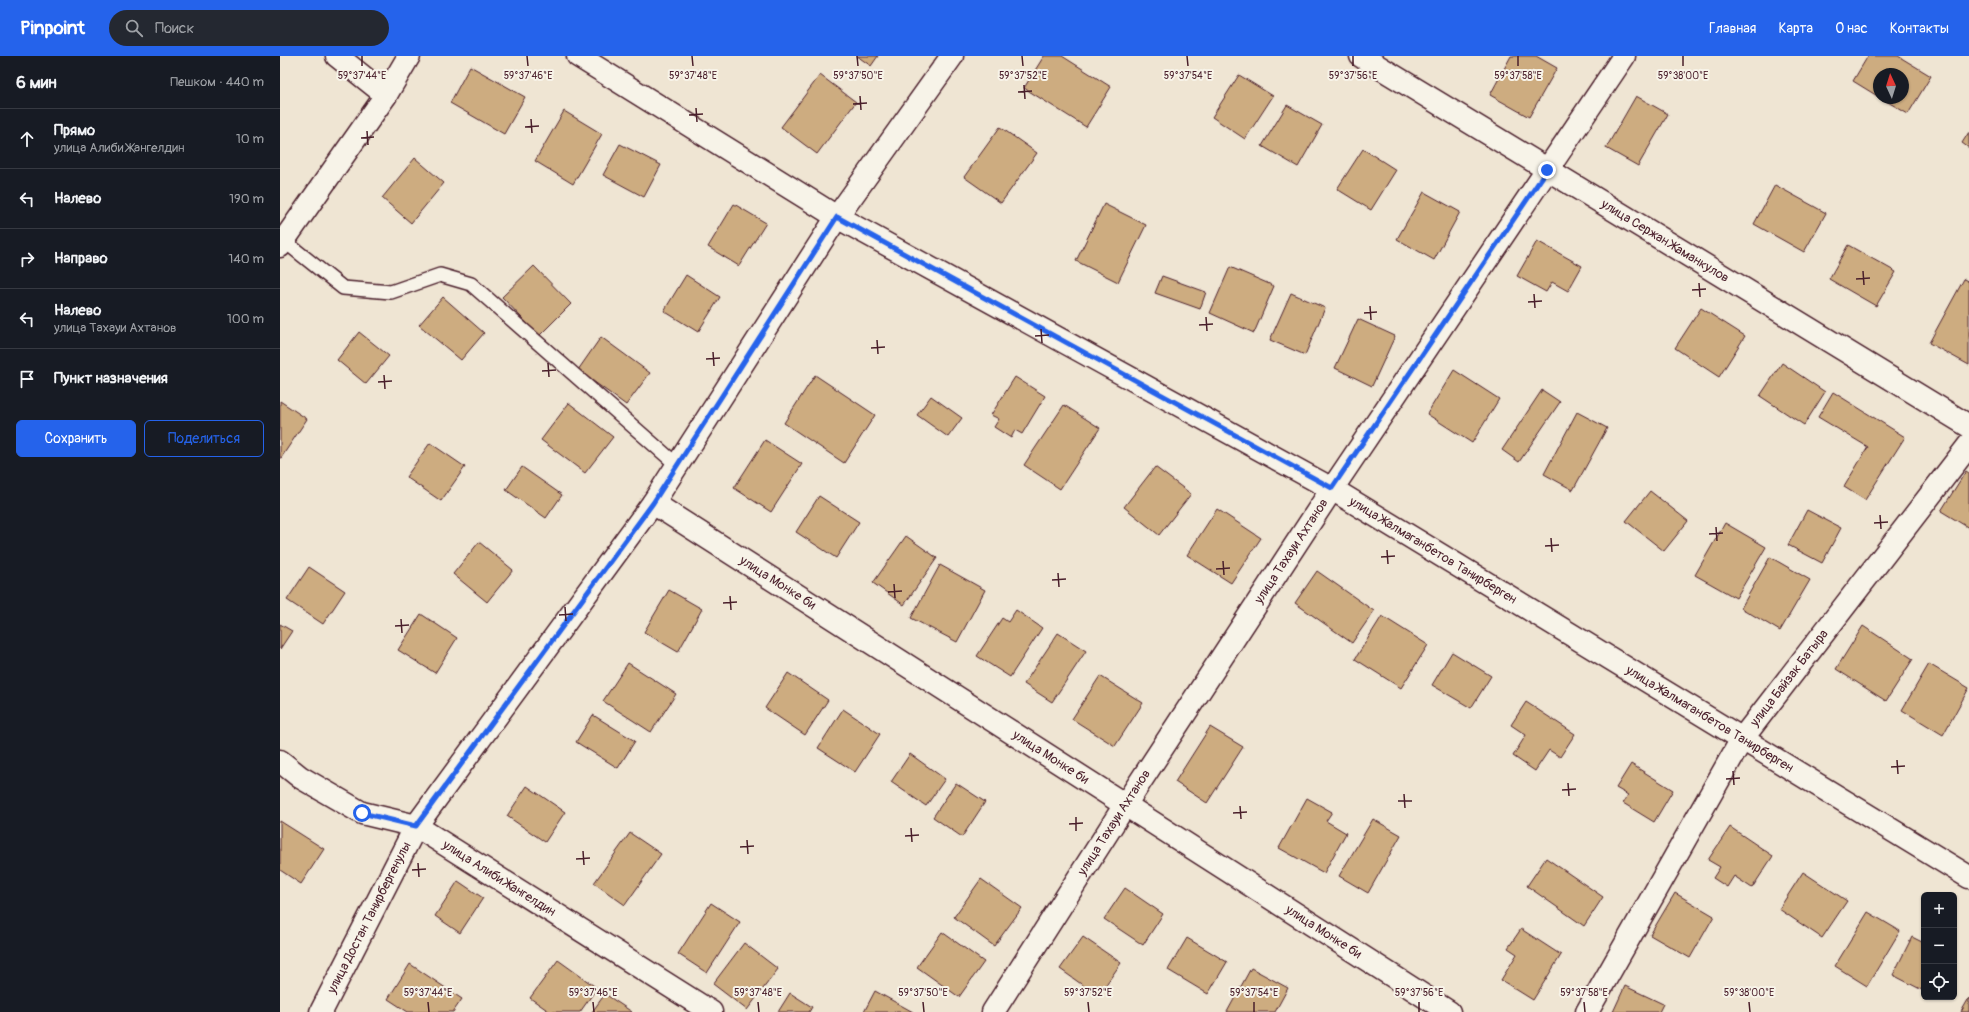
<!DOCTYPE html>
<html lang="ru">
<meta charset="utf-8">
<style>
body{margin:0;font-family:Pangolin,sans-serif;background:#242831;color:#f1f3f6}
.controls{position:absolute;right:12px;bottom:12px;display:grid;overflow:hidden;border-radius:6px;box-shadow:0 1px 3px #0004}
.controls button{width:36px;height:36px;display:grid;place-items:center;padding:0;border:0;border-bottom:1px solid #363941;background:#171b24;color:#f1f3f6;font:20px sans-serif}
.compass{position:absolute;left:1593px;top:12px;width:36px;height:36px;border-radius:50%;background:#171b24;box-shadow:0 1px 3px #0004;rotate:356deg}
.stop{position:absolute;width:12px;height:12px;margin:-9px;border:3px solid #2563eb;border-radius:50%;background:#fff}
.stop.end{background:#2563eb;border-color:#fff;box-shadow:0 1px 4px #0008}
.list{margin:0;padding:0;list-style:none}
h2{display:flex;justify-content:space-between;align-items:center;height:52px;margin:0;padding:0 16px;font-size:17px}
h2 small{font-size:13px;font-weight:400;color:#9ea1a6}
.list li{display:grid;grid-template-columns:26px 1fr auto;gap:12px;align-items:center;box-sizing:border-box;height:60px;padding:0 16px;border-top:1px solid #363941}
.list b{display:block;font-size:15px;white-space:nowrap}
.list p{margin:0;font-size:13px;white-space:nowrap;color:#9ea1a6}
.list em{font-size:13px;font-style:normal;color:#9ea1a6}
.actions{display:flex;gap:8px;padding:12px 16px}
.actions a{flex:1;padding:9px 0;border:1px solid #2563eb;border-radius:6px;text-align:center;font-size:14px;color:#2563eb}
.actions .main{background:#2563eb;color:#fff}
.icon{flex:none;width:22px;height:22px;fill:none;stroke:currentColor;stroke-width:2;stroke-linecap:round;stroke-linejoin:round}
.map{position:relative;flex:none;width:1689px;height:956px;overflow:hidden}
header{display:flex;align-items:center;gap:24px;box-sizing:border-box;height:56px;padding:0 20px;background:#2563eb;color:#fff}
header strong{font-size:19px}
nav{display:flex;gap:22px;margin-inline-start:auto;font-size:14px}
.search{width:280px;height:36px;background:#242831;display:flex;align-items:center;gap:10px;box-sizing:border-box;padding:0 14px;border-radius:22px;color:#9ea1a6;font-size:15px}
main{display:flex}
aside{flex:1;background:#171b24}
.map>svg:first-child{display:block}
.building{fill:#cdac80;stroke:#4a1f2b}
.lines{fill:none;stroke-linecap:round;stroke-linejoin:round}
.lane-casing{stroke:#4a1f2b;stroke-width:16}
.street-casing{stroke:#4a1f2b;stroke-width:25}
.lane{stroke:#f7f3e8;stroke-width:13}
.street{stroke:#f7f3e8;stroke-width:22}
.route{stroke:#2563eb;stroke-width:5}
.ticks{fill:none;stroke:#4a1f2b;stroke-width:1.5}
.labels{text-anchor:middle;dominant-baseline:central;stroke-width:4;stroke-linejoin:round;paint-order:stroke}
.street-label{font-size:13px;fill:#4a1f2b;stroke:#f7f3e8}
.ticks-label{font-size:10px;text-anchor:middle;fill:#4a1f2b;stroke:#f7f3e8;stroke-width:4;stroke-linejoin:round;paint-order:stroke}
</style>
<header>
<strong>Pinpoint</strong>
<div class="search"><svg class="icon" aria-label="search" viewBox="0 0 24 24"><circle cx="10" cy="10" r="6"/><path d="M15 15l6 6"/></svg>Поиск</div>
<nav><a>Главная</a><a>Карта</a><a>О нас</a><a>Контакты</a></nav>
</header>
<main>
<aside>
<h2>6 мин<small>Пешком · 440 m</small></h2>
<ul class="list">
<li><svg class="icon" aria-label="ahead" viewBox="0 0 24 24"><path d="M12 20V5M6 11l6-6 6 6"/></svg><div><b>Прямо</b><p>улица Алиби Жангелдин</p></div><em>10 m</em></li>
<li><svg class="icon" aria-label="left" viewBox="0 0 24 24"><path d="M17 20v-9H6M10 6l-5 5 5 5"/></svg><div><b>Налево</b></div><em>190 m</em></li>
<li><svg class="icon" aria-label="right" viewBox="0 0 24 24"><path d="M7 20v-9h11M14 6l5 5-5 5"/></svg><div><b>Направо</b></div><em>140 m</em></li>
<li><svg class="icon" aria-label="left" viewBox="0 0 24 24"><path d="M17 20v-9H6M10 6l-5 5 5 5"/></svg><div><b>Налево</b><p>улица Тахауи Ахтанов</p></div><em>100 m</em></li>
<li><svg class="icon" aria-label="arrive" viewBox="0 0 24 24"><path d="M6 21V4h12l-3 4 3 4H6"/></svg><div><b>Пункт назначения</b></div></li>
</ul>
<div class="actions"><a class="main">Сохранить</a><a>Поделиться</a></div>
</aside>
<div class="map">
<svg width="1689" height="956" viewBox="0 0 1689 956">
<rect width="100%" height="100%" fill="#efe5d3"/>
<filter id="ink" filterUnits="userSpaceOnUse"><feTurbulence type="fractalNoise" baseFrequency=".025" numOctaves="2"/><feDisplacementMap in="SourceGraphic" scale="8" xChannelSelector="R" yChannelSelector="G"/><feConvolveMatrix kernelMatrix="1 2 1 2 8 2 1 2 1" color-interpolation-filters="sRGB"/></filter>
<g filter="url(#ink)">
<!-- building -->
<path class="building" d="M577,0h21l-7,10z
M764,0h18l49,31 -25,40 -62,-39z
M1231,0h25l21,12 -28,49 -39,-22z
M1588,0h30l33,20 -23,38 -27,-16h22v-24h-24v23l-26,-16z
M190,10l55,31 -21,37 -54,-31z
M540,19l36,27 -39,52 -36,-27z
M959,19l34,21 -28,43 -33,-22z
M1356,40l32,18 -30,52 -32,-18z
M1007,49l35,20 -24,42 -36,-21z
M284,55l38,23 -29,50 -38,-23z
M720,71l37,26 -36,50 -37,-26z
M1689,76v16l-7,-5z
M340,88l41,21 -17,32 -41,-22z
M1083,93l33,21 -25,40 -34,-21z
M135,102l29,25 -33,40 -29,-25z
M1495,129l51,28 -22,39 -50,-28z
M1144,136l36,20 -26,48 -37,-21z
M454,148l32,19 -27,43 -31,-19z
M824,148l42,21 -28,57 -42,-21z
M1257,185l45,25 -14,25 -16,-9 -6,10 -29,-16z
M1568,189l48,27 -20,34 -47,-27z
M254,210l37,38 -32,32 -37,-39z
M950,211l44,19 -20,47 -44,-20z
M406,219l34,22 -22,35 -34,-21z
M882,220l44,16 -6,17 -45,-16z
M1684,223l5,3v83l-40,-22z
M1011,237l34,15 -20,47 -35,-15z
M163,241l41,36 -23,27 -42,-35z
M1421,252l44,28 -26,41 -44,-29z
M1078,263l37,17 -23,50 -37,-18z
M79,276l30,24 -23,28 -29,-24z
M321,281l49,36 -24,32 -48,-35z
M1502,307l43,29 -21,33 -44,-29z
M1174,314l45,29 -27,44 -45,-29z
M535,319l60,40 -31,48 -60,-40z
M735,321l30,19 -23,38 -7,-4 -4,8 -17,-11 5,-8 -8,-4z
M1262,334l18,12 -41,60 -17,-12z
M1553,336l72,45 -40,63 -21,-13 24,-40 -50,-30z
M651,340l31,22 -14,19 -31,-22z
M0,345l27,18 -26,39h-1z
M289,347l44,34 -28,36 -44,-33z
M784,349l36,23 -40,61 -36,-24z
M1297,356l30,16 -34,62 -29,-16z
M485,384l37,24 -31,48 -37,-24z
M150,387l35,24 -24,34 -35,-24z
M242,411l40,28 -16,23 -40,-28z
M875,411l36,27 -32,41 -35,-28z
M1686,415l3,2v55l-28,-17z
M1370,435l38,30 -24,30 -38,-30z
M539,440l40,26 -23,36 -40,-26z
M937,453l44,29 -30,45 -44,-28z
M1527,454l34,18 -19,35 -34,-18z
M1445,467l41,24 -30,51 -41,-23z
M626,480l31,22 -33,47 -31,-22z
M199,486l34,28 -26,32 -34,-28z
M1490,501l40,23 -30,51 -39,-23z
M660,509l45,25 -28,52 -46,-24z
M29,511l36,24 -22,33 -36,-24z
M1037,515l57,40 -22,32 -57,-40z
M389,534l33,19 -24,43 -34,-20z
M736,554l26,18 -32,49 -33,-21 25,-38 6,4z
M141,558l36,24 -22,35 -37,-23z
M1102,560l46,29 -27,43 -46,-29z
M0,568l12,7 -12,18z
M1583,570l50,33 -27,42 -50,-32z
M778,577l28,18 -34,51 -28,-18z
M1172,596l39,24 -20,32 -39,-23z
M348,607l48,31 -25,38 -48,-31z
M1649,608l40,24 -26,47 -41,-25z
M508,617l40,27 -23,35 -40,-27z
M820,620l43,27 -28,43 -43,-27z
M1246,646l49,32 -15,23 -11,-7 -14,21 -22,-15 13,-21 -15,-10z
M563,653l37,25 -25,38 -37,-24z
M313,659l42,26 -17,27 -42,-26z
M930,671l33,20 -36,56 -32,-21z
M630,698l35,25 -19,27 -35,-24z
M1351,708l42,26 -19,32 -31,-19 5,-8 -12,-7z
M676,727l29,19 -23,35 -29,-20z
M247,730l38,26 -20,30 -38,-26z
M1027,742l25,14 -6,9 20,12 -22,40 -45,-25z
M1093,763l28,16 -33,58 -29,-17z
M0,765l44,28 -23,35 -21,-14z
M1450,771l43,29 -21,32 -18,-12 -7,11 -14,-9 7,-11 -12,-7z
M350,777l31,21 -36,51 -31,-22z
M1266,802l57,39 -19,29 -57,-40z
M1523,816l44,29 -25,37 -43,-29z
M701,823l41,29 -28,38 -40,-29z
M178,825l25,17 -23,35 -25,-17z
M845,832l38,26 -20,31 -39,-26z
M1395,837l39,23 -24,42 -40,-23z
M431,847l29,19 -33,51 -29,-19z
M1588,856l32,19 -33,55 -32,-20z
M1241,873l40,26 -28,45 -32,-20 16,-26 -9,-6z
M662,876l42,30 -25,35 -42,-30z
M803,881l38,26 -23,33 -38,-27z
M1632,881l12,6v48l-31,-16z
M907,882l40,24 -19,32 -40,-24z
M464,887l34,26 -31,41 -34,-26z
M278,904l39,28 -17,24h-30l-20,-14z
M130,908l52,35 -9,13h-45l-20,-13z
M971,912l37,20 -13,24h-48z
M1345,930l38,18 -4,8h-46z
M595,935l38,21h-49z
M510,937l22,14 -3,5h-31z
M325,938l27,18h-40z
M1689,942v14h-8z"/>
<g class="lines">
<!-- lane casing -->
<g class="lane-casing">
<path id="lane" d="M3,184l60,48 48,4 49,-17 31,9 206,181"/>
</g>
<!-- street casing -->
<g class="street-casing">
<g id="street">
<path d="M57,0l49,39"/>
<path id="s1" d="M298,0l259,161 495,272 637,388"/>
<path id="s2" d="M1081,0l608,370"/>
<path d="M0,190l106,-151 23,-39"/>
<path id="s3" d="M373,447l796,509"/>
<path id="s4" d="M0,705l20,16 62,36 54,13 295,186"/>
<path id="s5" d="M41,956l95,-186 237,-323 184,-286 115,-161"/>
<path id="s6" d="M713,956l132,-207 207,-316 292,-433"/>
<path id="s7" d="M1307,956l155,-273 227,-294"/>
</g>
</g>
<!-- lane -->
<use href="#lane" class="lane"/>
<!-- street -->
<use href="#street" class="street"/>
</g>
</g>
<g class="lines" filter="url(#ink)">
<!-- route -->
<path class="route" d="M82,757l54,13 237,-323 184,-286 495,271 215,-318"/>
</g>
<!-- ticks -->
<path class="ticks" d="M82,0v10M247,0l1,10M412,0l1,10M577,0l1,10M742,0l1,10M907,0l1,10M1073,0v10M1238,0v10M1403,0v10M744,29l1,14M738,36l14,-1M580,40l1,14M573,48l14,-1M416,52l1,14M409,59l14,-1M251,63l1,14M245,71l14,-1M87,75l1,14M81,82l13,-1M1583,215l1,14M1576,223l14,-1M1419,227l1,14M1412,234l14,-1M1254,238l1,14M1248,246l14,-1M1090,250l1,14M1084,257l13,-1M926,261l1,14M919,269l14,-1M761,273l1,14M755,280l14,-1M597,284l1,14M591,292l14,-1M433,296l1,14M426,303l14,-1M268,307l1,14M262,315l14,-1M104,319l1,14M98,326l14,-1M1600,459l1,14M1594,467l14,-1M1436,471l1,14M1429,478l14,-1M1271,482l1,14M1265,490l14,-1M1107,494l1,14M1101,501l14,-1M943,505l1,14M936,513l14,-1M778,517l1,14M772,524l14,-1M614,528l1,14M608,536l14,-1M450,540l1,14M443,547l14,-1M285,551l1,14M279,559l14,-1M121,563l1,14M115,570l14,-1M1617,704l1,14M1611,711l14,-1M1453,715l1,14M1446,723l14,-1M1288,727l1,13M1282,734l14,-1M1124,738l1,14M1118,745h14M960,750l1,13M953,757l14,-1M796,761v14M789,768l14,-1M631,772l1,14M625,780l14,-1M467,784l1,14M460,791l14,-1M303,795l1,14M296,803l14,-1M138,807l1,14M132,814l14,-1M148,946l1,10M313,946l1,10M478,946l1,10M643,946l1,10M808,946l1,10M974,946v10M1139,946v10M1304,946l1,10M1469,946l1,10"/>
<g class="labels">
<!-- street labels -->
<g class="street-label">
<text stroke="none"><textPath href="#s2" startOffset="356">улица Сержан Жаманкулов</textPath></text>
<text stroke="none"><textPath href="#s1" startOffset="988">улица Жалмаганбетов Танирберген</textPath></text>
<text stroke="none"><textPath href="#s6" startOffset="549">улица Тахауи Ахтанов</textPath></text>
<text stroke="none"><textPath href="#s3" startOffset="148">улица Монке би</textPath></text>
<text stroke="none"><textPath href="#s7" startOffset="391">улица Байзак Батыра</textPath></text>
<text stroke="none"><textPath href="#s1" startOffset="1312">улица Жалмаганбетов Танирберген</textPath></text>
<text stroke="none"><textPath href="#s3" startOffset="472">улица Монке би</textPath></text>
<text stroke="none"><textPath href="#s6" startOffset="225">улица Тахауи Ахтанов</textPath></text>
<text stroke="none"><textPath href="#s4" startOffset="251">улица Алиби Жангелдин</textPath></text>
<text stroke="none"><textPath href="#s5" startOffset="106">улица Достан Танирбергенулы</textPath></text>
<text stroke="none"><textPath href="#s3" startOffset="796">улица Монке би</textPath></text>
</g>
</g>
<g class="ticks-label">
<text x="82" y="23">59°37'44"E</text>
<text x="248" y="23">59°37'46"E</text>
<text x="413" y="23">59°37'48"E</text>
<text x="578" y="23">59°37'50"E</text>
<text x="743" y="23">59°37'52"E</text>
<text x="908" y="23">59°37'54"E</text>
<text x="1073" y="23">59°37'56"E</text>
<text x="1238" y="23">59°37'58"E</text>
<text x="1403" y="23">59°38'00"E</text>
<text x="148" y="940">59°37'44"E</text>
<text x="313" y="940">59°37'46"E</text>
<text x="478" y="940">59°37'48"E</text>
<text x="643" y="940">59°37'50"E</text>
<text x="808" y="940">59°37'52"E</text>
<text x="974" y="940">59°37'54"E</text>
<text x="1139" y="940">59°37'56"E</text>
<text x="1304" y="940">59°37'58"E</text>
<text x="1469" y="940">59°38'00"E</text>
</g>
</svg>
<div class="controls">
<button>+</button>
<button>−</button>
<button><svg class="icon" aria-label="locate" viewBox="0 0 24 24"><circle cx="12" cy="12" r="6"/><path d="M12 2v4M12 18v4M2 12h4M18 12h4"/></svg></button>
</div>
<svg class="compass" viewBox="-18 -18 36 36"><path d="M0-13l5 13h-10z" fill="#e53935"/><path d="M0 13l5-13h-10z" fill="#9ea1a6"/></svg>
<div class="stop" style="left:82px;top:757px"></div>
<div class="stop end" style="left:1267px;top:114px"></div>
</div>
</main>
